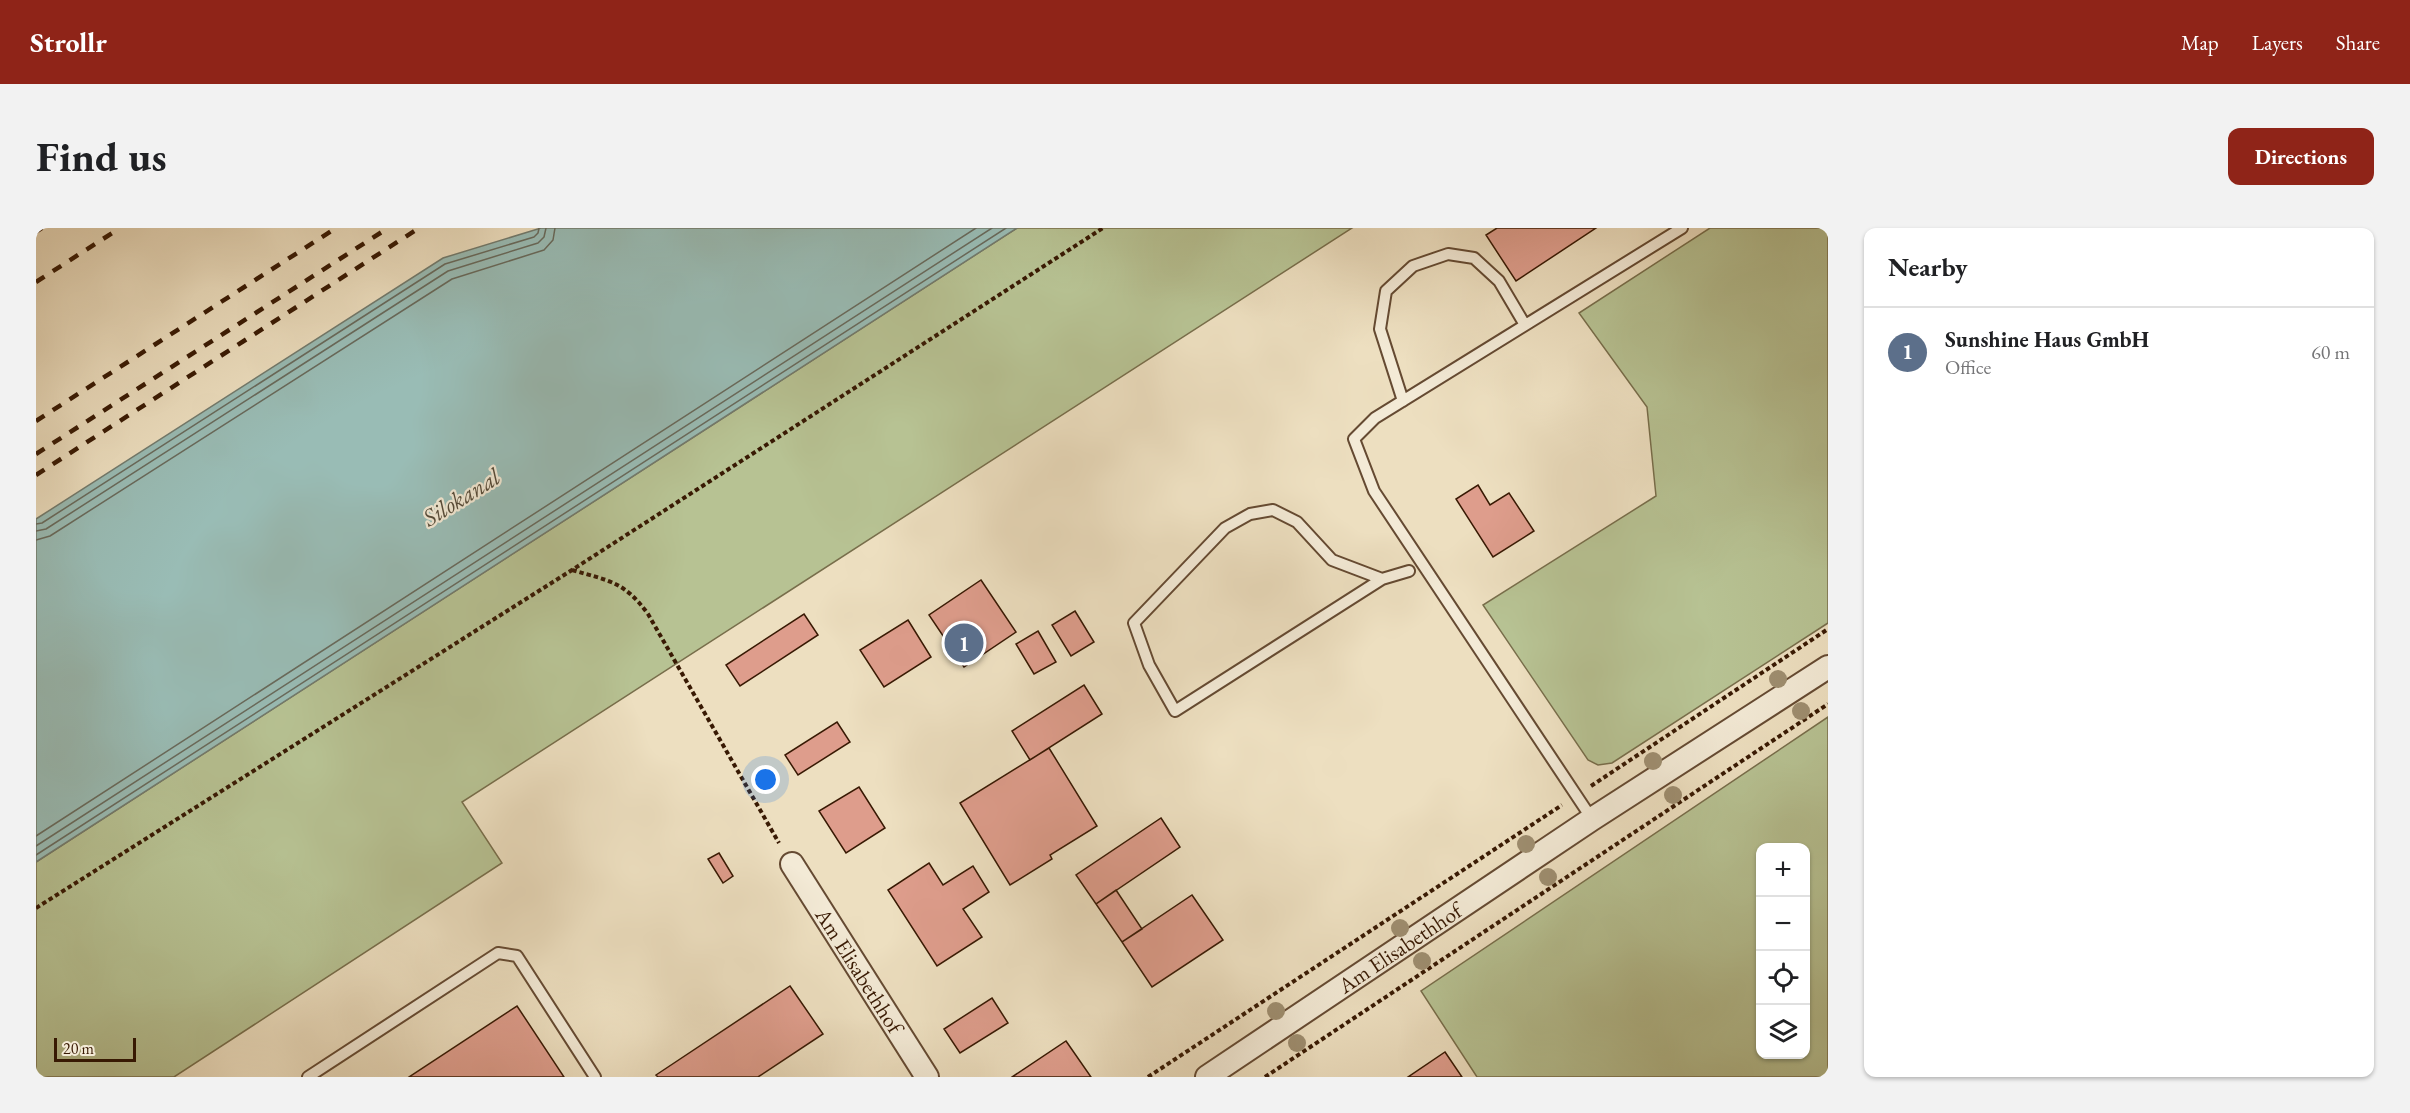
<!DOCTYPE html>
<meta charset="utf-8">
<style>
body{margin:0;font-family:"EB Garamond",serif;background:#f2f2f2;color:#202124}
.controls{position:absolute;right:18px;bottom:18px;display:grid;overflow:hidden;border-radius:12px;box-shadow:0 2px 4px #0004}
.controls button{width:54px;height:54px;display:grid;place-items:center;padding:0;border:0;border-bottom:2px solid #e0e0e0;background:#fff;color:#202124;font:30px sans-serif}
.scale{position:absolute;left:18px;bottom:15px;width:82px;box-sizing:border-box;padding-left:6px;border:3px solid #381903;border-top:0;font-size:16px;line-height:21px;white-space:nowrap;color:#381903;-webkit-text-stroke:4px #f3ead6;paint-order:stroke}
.you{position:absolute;left:730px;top:552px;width:21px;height:21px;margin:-15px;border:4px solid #fff;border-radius:50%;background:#1a73e8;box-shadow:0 0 0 9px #1a73e833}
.badge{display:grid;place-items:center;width:39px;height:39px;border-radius:50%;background:#8f2418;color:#fff;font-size:20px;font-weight:700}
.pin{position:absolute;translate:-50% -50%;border:3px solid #fff;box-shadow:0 2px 6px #0006}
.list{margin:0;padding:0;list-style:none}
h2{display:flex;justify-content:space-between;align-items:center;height:78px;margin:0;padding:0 24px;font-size:26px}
h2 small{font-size:20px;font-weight:400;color:#757577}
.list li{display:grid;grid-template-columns:39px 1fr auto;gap:18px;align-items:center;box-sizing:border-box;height:90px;padding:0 24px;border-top:2px solid #e0e0e0}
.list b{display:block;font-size:22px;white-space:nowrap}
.list p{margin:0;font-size:20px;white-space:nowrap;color:#757577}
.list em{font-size:20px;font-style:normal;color:#757577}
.icon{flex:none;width:33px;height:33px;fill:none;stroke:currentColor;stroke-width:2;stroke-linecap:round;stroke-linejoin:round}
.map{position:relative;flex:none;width:1792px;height:849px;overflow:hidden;border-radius:12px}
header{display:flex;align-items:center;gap:36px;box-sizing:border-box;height:84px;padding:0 30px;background:#8f2418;color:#fff}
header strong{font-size:28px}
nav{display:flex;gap:33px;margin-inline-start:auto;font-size:21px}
.intro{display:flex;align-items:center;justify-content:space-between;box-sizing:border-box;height:144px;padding:0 36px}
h1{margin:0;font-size:42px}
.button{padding:15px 27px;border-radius:12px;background:#8f2418;color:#fff;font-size:21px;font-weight:700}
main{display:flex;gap:36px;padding:0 36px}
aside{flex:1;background:#fff;border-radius:12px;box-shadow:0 2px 4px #0004}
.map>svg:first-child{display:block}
.green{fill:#b7c293;stroke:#786e4b;stroke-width:1.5;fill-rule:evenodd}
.water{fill:#99bcb5;stroke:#727b6e;stroke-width:1.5}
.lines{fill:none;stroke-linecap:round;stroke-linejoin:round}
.shore{stroke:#686a5c;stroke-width:1.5}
.building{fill:#de9d8c;stroke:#381903;stroke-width:1.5}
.service-casing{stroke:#654a32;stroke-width:14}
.minor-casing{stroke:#654a32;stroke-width:26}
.path{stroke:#381903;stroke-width:4;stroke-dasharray:4.5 3;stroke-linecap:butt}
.service{stroke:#f3ead6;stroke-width:10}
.minor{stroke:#f3ead6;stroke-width:22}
.rail{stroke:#381903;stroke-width:4.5;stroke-dasharray:10 10;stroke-linecap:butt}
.tree{fill:#9e8e70}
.labels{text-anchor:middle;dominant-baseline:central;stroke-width:4.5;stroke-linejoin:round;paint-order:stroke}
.street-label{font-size:22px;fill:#381903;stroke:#f3ead6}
.water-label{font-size:24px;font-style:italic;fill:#554a38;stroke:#f3ead6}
</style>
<header>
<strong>Strollr</strong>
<nav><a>Map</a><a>Layers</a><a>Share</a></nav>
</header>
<div class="intro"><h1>Find us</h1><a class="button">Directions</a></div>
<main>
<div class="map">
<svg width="1792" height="849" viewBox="0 0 1792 849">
<rect width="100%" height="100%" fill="#eddfc0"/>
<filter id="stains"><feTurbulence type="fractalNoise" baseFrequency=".00333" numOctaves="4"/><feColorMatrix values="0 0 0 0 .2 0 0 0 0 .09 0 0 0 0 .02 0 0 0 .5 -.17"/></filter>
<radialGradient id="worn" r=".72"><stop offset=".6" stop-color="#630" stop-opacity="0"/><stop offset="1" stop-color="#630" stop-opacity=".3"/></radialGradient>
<!-- green -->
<path class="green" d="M981,0h335l-890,574 40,61 -328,214h-138v-215z
M1674,0h118v395l-216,140 -14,2 -10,-5 -105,-155 173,-109 -9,-89 -68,-94z
M1792,489v360h-351l-56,-86zM1724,620h46v206h-46z"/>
<!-- water -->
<path class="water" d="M505,0h476l-981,634v-343l407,-261z"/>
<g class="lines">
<!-- shore -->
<path class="shore" d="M0,296l6,-1 403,-259 89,-27 4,-4 1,-5
M0,303l10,-2 402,-258 90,-28 6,-6 2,-9
M0,312l14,-4 402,-257 92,-29 9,-10 2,-12
M0,608l940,-608
M0,618l956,-618
M0,627l970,-627"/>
</g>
<!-- building -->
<path class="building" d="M1461,0h99l-80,53 -30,-46z
M1442,257l12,20 19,-12 25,38 -41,26 -37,-58z
M945,352l35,52 -52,35 -35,-52z
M1039,383l19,31 -23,14 -19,-31z
M768,386l14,21 -78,51 -14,-21z
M872,392l23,37 -47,30 -24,-37z
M1002,403l18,31 -22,12 -18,-30z
M1048,457l18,29 -72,46 -18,-29z
M801,494l13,20 -52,33 -13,-20z
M1013,520l48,78 -47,29 2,4 -42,26 -50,-82z
M823,559l26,41 -39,25 -27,-42z
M1125,590l19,29 -84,57 -20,-29z
M683,625l14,23 -10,7 -15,-24z
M893,635l14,22 30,-19 16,26 -26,17 19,28 -45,29 -49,-76z
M1080,662l26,39 -20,13 -26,-38z
M1156,667l31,45 -71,47 -30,-45z
M754,758l33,48 -65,43h-100l-2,-2z
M956,770l16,25 -48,30 -16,-24z
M481,778l47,71h-155z
M1030,813l25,36h-79z
M1409,824l17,25h-54z"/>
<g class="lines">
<!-- service casing -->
<g class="service-casing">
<path id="service" d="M1367,173l-23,-72 6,-38 27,-25 35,-12 26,4 25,23 26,44
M1346,351l-207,132 -26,-46 -15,-42 91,-95 25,-14 23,-4 24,12 35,38 50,19 27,-8
M1556,591l-218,-328 -20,-52 21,-21 307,-190
M272,849l190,-124 19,3 78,121"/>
</g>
<!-- minor casing -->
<g class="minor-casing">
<g id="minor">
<path id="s1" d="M756,636l135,213"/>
<path id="s2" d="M1171,849l385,-258 236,-152"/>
</g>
</g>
<!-- path -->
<path class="path" d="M536,342c37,11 52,11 76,44l131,229
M1555,558l237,-157
M0,680l536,-338 531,-342
M1112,849l414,-272
M1229,849l563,-373"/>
<!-- service -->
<use href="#service" class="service"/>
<!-- minor -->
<use href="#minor" class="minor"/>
<!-- rail -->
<path class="rail" d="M0,4l6,-4
M0,54l84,-54
M0,193l300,-193
M0,226l352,-226
M0,247l383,-247"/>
</g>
<!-- trees -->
<g class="tree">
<circle cx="1742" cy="451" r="9"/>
<circle cx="1765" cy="483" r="9"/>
<circle cx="1617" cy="533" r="9"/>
<circle cx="1637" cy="567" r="9"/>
<circle cx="1490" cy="616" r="9"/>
<circle cx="1512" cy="649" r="9"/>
<circle cx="1364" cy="700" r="9"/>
<circle cx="1386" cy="733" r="9"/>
<circle cx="1240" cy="783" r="9"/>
<circle cx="1261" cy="815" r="9"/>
</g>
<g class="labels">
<!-- street labels -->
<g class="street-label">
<text stroke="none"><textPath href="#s2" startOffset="232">Am Elisabethhof</textPath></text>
<text stroke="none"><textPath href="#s1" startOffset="126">Am Elisabethhof</textPath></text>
</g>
<!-- water labels -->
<g class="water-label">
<text transform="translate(425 269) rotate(-32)">Silokanal</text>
</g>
</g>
<rect width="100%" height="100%" filter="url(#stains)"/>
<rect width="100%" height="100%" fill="url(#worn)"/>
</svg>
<div class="controls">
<button>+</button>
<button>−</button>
<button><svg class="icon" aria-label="locate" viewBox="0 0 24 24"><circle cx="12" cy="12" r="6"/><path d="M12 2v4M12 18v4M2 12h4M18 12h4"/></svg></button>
<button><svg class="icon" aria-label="layers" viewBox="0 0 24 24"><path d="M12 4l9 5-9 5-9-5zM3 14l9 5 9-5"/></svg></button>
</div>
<div class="scale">20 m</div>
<div class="you"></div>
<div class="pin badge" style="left:928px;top:415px;background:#5c6f8a">1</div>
</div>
<aside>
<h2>Nearby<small></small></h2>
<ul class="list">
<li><span class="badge" style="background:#5c6f8a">1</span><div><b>Sunshine Haus GmbH</b><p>Office</p></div><em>60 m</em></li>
</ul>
</aside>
</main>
